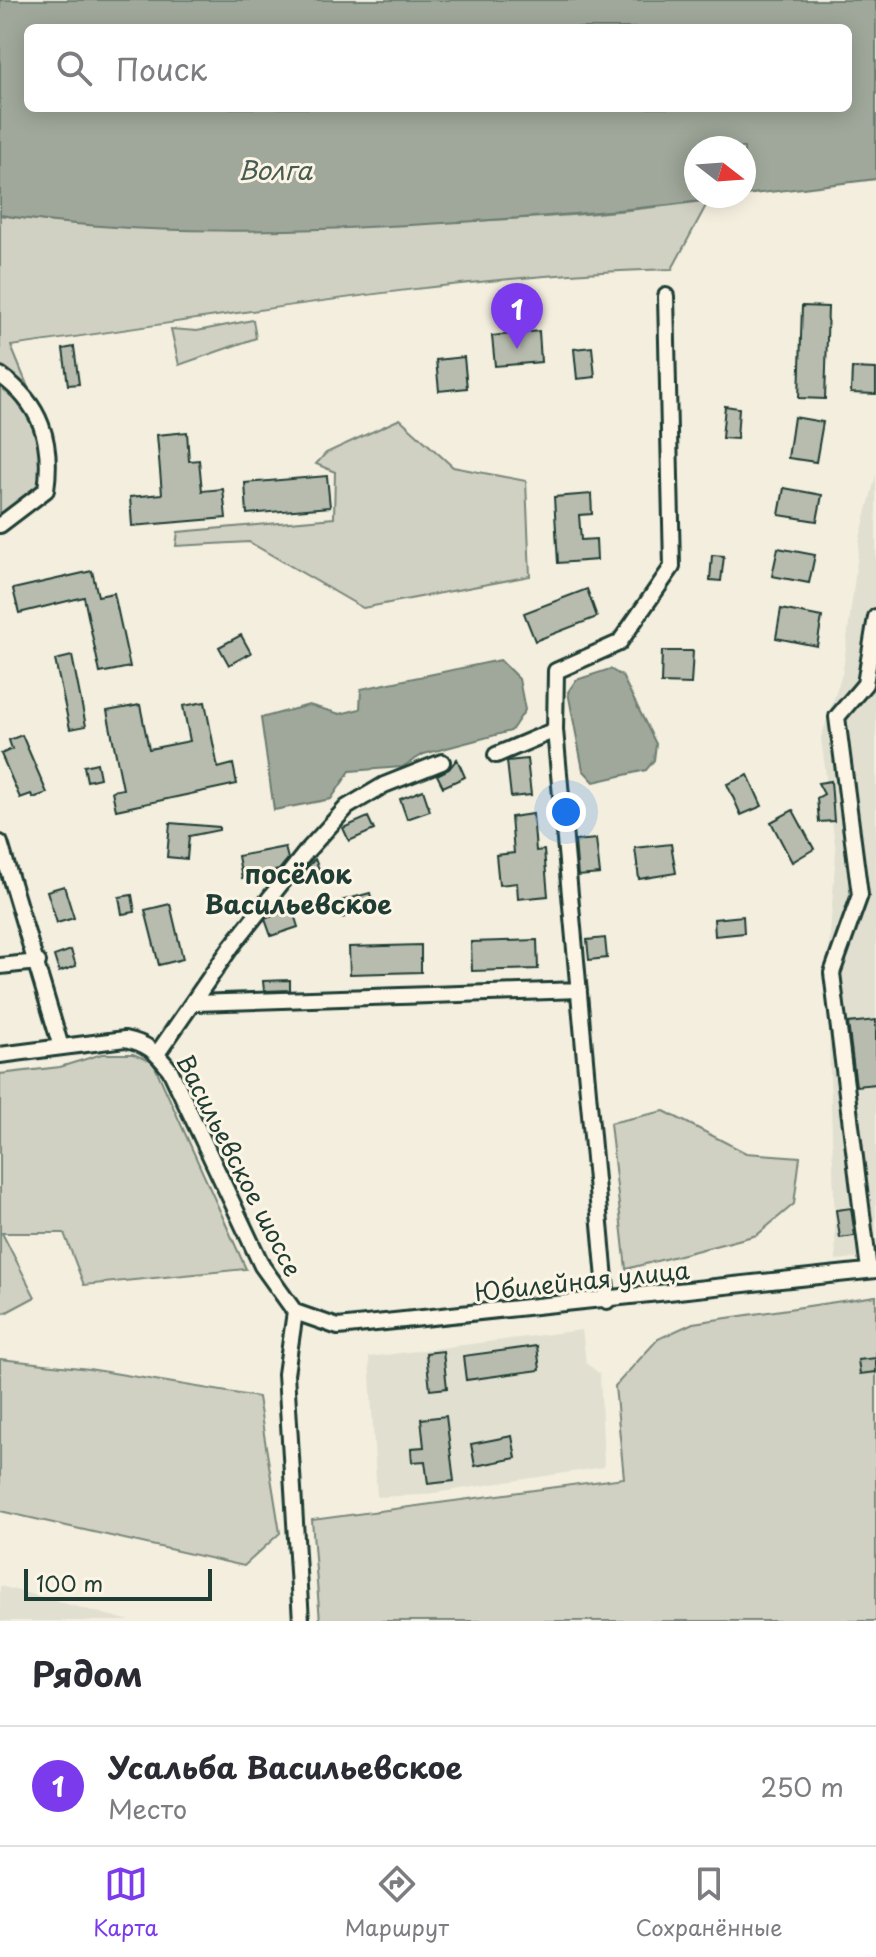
<!DOCTYPE html>
<html lang="ru">
<meta charset="utf-8">
<style>
body{margin:0;font-family:"Playpen Sans",sans-serif;background:#f2f2f3;color:#2b2b33}
.compass{position:absolute;left:684px;top:136px;width:72px;height:72px;border-radius:50%;background:#fff;box-shadow:0 4px 20px #0003;rotate:107deg}
.scale{position:absolute;left:24px;bottom:20px;width:188px;box-sizing:border-box;padding-left:8px;border:4px solid #1f3d34;border-top:0;font-size:22px;line-height:28px;white-space:nowrap;color:#1f3d34;-webkit-text-stroke:6px #fcf5e5;paint-order:stroke}
.you{position:absolute;left:566px;top:812px;width:28px;height:28px;margin:-20px;border:6px solid #fff;border-radius:50%;background:#1a73e8;box-shadow:0 0 0 12px #1a73e833}
.badge{display:grid;place-items:center;width:52px;height:52px;border-radius:50%;background:#7c3aed;color:#fff;font-size:26px;font-weight:700}
.pin{position:absolute;translate:-50% -66px;filter:drop-shadow(0 2px 4px #0008)}
.pin::after{content:'';position:absolute;top:42px;width:28px;height:24px;background:inherit;clip-path:polygon(0 0,100% 0,50% 100%)}
.list{margin:0;padding:0;list-style:none}
h2{display:flex;justify-content:space-between;align-items:center;height:104px;margin:0;padding:0 32px;font-size:34px}
h2 small{font-size:26px;font-weight:400;color:#7c7c81}
.list li{display:grid;grid-template-columns:52px 1fr auto;gap:24px;align-items:center;box-sizing:border-box;height:120px;padding:0 32px;border-top:2px solid #e1e1e2}
.list b{display:block;font-size:30px;white-space:nowrap}
.list p{margin:0;font-size:26px;white-space:nowrap;color:#7c7c81}
.list em{font-size:26px;font-style:normal;color:#7c7c81}
.icon{flex:none;width:44px;height:44px;fill:none;stroke:currentColor;stroke-width:2;stroke-linecap:round;stroke-linejoin:round}
.map{position:relative;flex:none;width:876px;height:1621px;overflow:hidden}
.search{position:absolute;background:#fff;box-shadow:0 4px 20px #0003;left:24px;right:24px;top:24px;height:88px;display:flex;align-items:center;gap:20px;box-sizing:border-box;padding:0 28px;border-radius:12px;color:#7c7c81;font-size:30px}
.sheet{height:224px;background:#fff}
nav{display:flex;justify-content:space-around;align-items:center;box-sizing:border-box;height:112px;border-top:2px solid #e1e1e2;background:#fff;font-size:22px;color:#7c7c81}
nav a{display:grid;justify-items:center;gap:4px}
nav .on{color:#7c3aed}
.map>svg:first-child{display:block}
.built{fill:#e1dfd0}
.green{fill:#d0d1c2;stroke:#78877b;stroke-width:2}
.water{fill:#a0a89b;stroke:#6c7d72;stroke-width:2;fill-rule:evenodd}
.building{fill:#b8bcae;stroke:#1f3d34;stroke-width:2}
.lines{fill:none;stroke-linecap:round;stroke-linejoin:round}
.minor-casing{stroke:#1f3d34;stroke-width:20}
.minor{stroke:#fcf5e5;stroke-width:14}
.labels{text-anchor:middle;dominant-baseline:central;stroke-width:6;stroke-linejoin:round;paint-order:stroke}
.street-label{font-size:24px;fill:#1f3d34;stroke:#fcf5e5}
.water-label{font-size:26px;font-style:italic;fill:#465d53;stroke:#fcf5e5}
.neighbourhood-label{font-size:26px;font-weight:bold;fill:#1f3d34;stroke:#fcf5e5}
</style>
<div class="map">
<svg width="876" height="1621" viewBox="0 0 876 1621">
<rect width="100%" height="100%" fill="#f3eede"/>
<filter id="ink" filterUnits="userSpaceOnUse"><feTurbulence type="fractalNoise" baseFrequency=".0125" numOctaves="2"/><feDisplacementMap in="SourceGraphic" scale="16" xChannelSelector="R" yChannelSelector="G"/><feConvolveMatrix kernelMatrix="1 2 1 2 8 2 1 2 1" color-interpolation-filters="sRGB"/></filter>
<g filter="url(#ink)">
<!-- built -->
<path class="built" d="M876,475v781l-40,4 -9,-284 9,-125 -15,-113 22,-67 17,-133z
M582,1330l4,33 14,11 4,93 -184,28 -43,2 -8,-140z
M0,1586l130,35h-130z"/>
<!-- green -->
<path class="green" d="M709,200l-37,69c-221,6 -443,47 -661,77l44,107 -3,40 -52,39v-317c137,20 274,15 412,9 100,-5 198,-9 297,-24z
M253,320l3,18 -77,27 -8,-36 26,2z
M400,419l53,48 73,14 4,95 -167,32 -114,-66 -73,4 2,-14 156,-14 1,-46 -19,-8 10,-11z
M102,1054h31l20,8 93,207 -162,16 -20,-52h-62l33,64 -30,16 -5,-3v-236l60,-7z
M664,1111l82,42 54,4 -6,47 -37,31 -131,34 -16,-146z
M876,1296v325h-556l-8,-101 312,-42 -9,-92 43,-47 35,-16z
M0,1359l89,10 169,28 22,136 -36,33 -244,-55z"/>
<!-- water -->
<path class="water" d="M0,0h876v179l-132,16v-47h-48v48h43c-99,14 -197,21 -296,27 -147,9 -297,14 -443,-8zM28,28h820v80h-820z
M500,660l19,19 6,31 -14,21 -87,23 -22,13 -52,4 -19,28 -57,11 -13,-92 48,-13 31,9 20,-5 1,-20z
M610,669l12,7 34,68 -2,16 -8,10 -52,12 -11,-12 -15,-78 8,-12z"/>
<!-- building -->
<path class="building" d="M802,306l26,1 -3,92 -26,-1z
M539,331l2,31 -46,4 -3,-30z
M74,347l5,37 -11,1 -5,-36z
M592,347l3,30 -18,2 -3,-30z
M464,357l3,31 -28,3 -3,-31z
M852,368l24,1v25l-25,-1z
M725,406l14,2 -2,31 -15,-1z
M794,417l29,5 -7,40 -28,-4z
M187,432l2,29 10,-1 3,31 21,-2 3,29 -94,8 -2,-29 32,-3 -5,-59z
M327,476l3,31 -83,7 -2,-31z
M784,488l38,7 -5,26 -38,-6z
M591,494l1,20 -13,1 2,25 15,-1 1,21 -39,3 -4,-66z
M778,548l37,7 -6,28 -37,-7z
M712,555l12,1 -3,25 -11,-1z
M92,571l6,25 16,-3 16,74 -30,6 -16,-76 -65,16 -6,-24z
M587,589l10,28 -62,24 -11,-28z
M781,609l41,8 -5,29 -41,-8z
M241,635l10,18 -22,12 -10,-18z
M662,651h31l-2,33 -30,-1z
M72,656l14,70 -16,3 -15,-69z
M205,702l13,66 15,-4 4,20 -121,26 -4,-19 11,-2 -16,-78 33,-6 9,44 41,-8 -7,-35z
M22,735l25,58 -14,5 -2,-4 -11,4 -19,-44 11,-5 -3,-9z
M457,759l8,18 -22,10 -6,-12 12,-6z
M527,759l4,36 -20,2 -4,-36z
M97,763l3,15 -13,3 -3,-15z
M748,775l14,31 -21,9 -14,-31z
M831,781l3,40 -15,1 -2,-24 7,-4 -6,-11z
M423,790l7,21 -23,8 -7,-20z
M793,810l21,39 -22,13 -21,-40z
M533,814l3,37 8,-1 4,46 -30,3 -1,-16 -18,2 -3,-30 18,-2 -3,-36z
M368,817l6,13 -25,11 -6,-13z
M170,823l49,4v3l-30,6 -2,23 -20,-2z
M596,839l4,35 -22,2 -3,-35z
M671,844l5,29 -37,6 -4,-31z
M285,847l3,12 -9,11 -37,8 -4,-22z
M315,859l6,15 -15,6 -3,-8z
M64,886l10,32 -17,5 -10,-32z
M370,893l4,16 -33,9 -4,-16z
M132,895l3,17 -13,2 -3,-17z
M170,904l13,55 -24,6 -14,-55z
M292,908l6,19 -27,9 -6,-17z
M743,916l1,17 -29,3 -1,-17z
M605,938l2,20 -18,2 -2,-20z
M537,940l1,29 -66,2 -1,-29z
M421,945v27l-71,2 -1,-27z
M71,950l5,16 -17,6 -5,-16z
M290,980v10l-26,1 -1,-10z
M876,1020v64l-20,2 -8,-63z
M851,1208l4,28 -15,2 -4,-28z
M537,1346l3,24 -74,10 -3,-24z
M443,1351l4,37 -17,2 -4,-37z
M876,1358v14l-16,2 -2,-14z
M446,1416l8,65 -26,3 -3,-23 -13,1 -1,-14 13,-1 -3,-28z
M512,1436l4,22 -41,8 -4,-22z"/>
<g class="lines">
<!-- minor casing -->
<g class="minor-casing">
<path id="minor" d="M0,375c41,29 53,66 46,115l-46,35
M496,755l59,-25
M0,843l61,204
M0,966l38,-4
M195,1003l384,-13
M157,1054l74,-107 75,-95 41,-45 37,-22 58,-23
M0,1055l125,-16c22,4 31,13 45,31l92,196 33,46
M869,1270l-37,-297 28,-78 -23,-178 28,-33 11,-67
M607,1301l-52,-571 1,-59 63,-28 53,-76 -6,-271
M295,1312l43,15 538,-57
M295,1312l-9,62 15,247"/>
</g>
<!-- minor -->
<use href="#minor" class="minor"/>
</g>
</g>
<g class="labels">
<!-- street labels -->
<g class="street-label">
<text transform="translate(240 1165) rotate(63)">Васильевское шоссе</text>
<text transform="translate(582 1280) rotate(-6)">Юбилейная улица</text>
</g>
<!-- water labels -->
<g class="water-label">
<text x="275" y="169">Волга</text>
</g>
<!-- neighbourhood labels -->
<g class="neighbourhood-label">
<text x="298" y="873">посёлок<tspan x="298" dy="30">Васильевское</tspan></text>
</g>
</g>
</svg>
<svg class="compass" viewBox="-18 -18 36 36"><path d="M0-13l5 13h-10z" fill="#e53935"/><path d="M0 13l5-13h-10z" fill="#7c7c81"/></svg>
<div class="scale">100 m</div>
<div class="you"></div>
<div class="pin badge" style="left:517px;top:349px">1</div>
<div class="search"><svg class="icon" aria-label="search" viewBox="0 0 24 24"><circle cx="10" cy="10" r="6"/><path d="M15 15l6 6"/></svg>Поиск</div>
</div>
<section class="sheet">
<h2>Рядом<small></small></h2>
<ul class="list">
<li><span class="badge">1</span><div><b>Усальба Васильевское</b><p>Место</p></div><em>250 m</em></li>
</ul>
</section>
<nav>
<a class="on"><svg class="icon" aria-label="map" viewBox="0 0 24 24"><path d="M3 6l6-2 6 2 6-2v14l-6 2-6-2-6 2zM9 4v14M15 6v14"/></svg>Карта</a>
<a><svg class="icon" aria-label="directions" viewBox="0 0 24 24"><path d="M12 3l9 9-9 9-9-9zM9 14v-3h6M13 9l2 2-2 2"/></svg>Маршрут</a>
<a><svg class="icon" aria-label="saved" viewBox="0 0 24 24"><path d="M7 4h10v16l-5-4-5 4z"/></svg>Сохранённые</a>
</nav>
